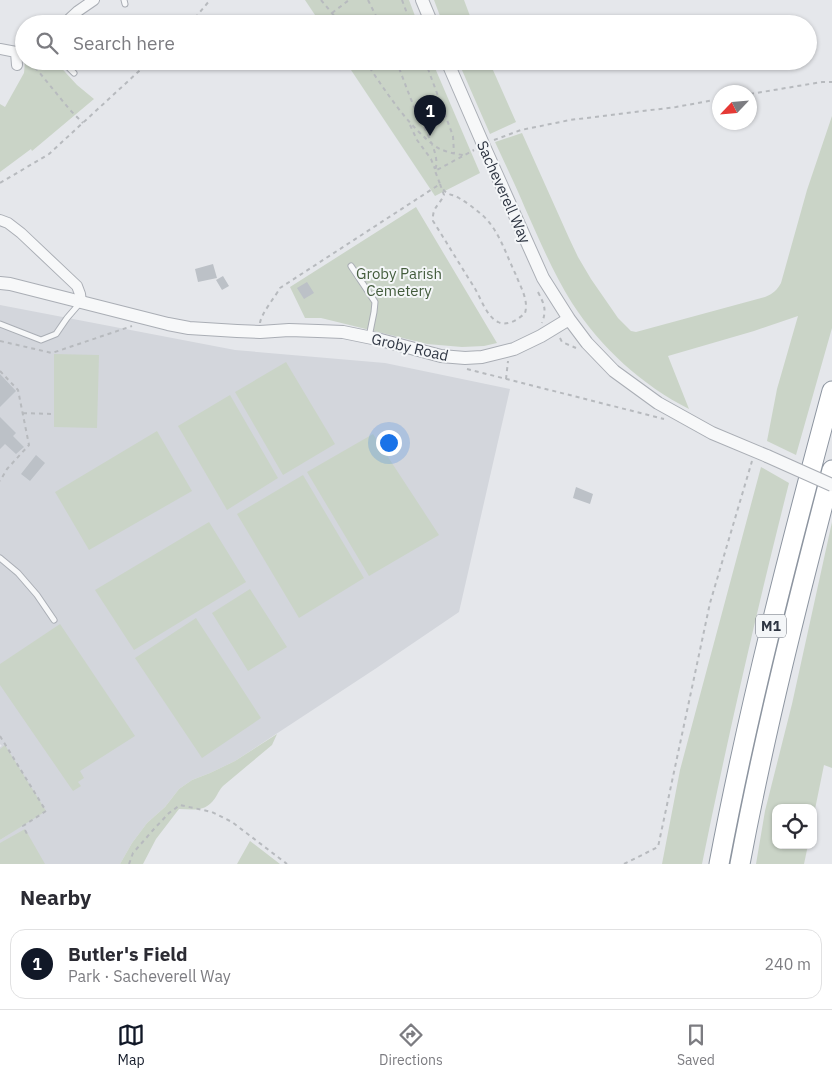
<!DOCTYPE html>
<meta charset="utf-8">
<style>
body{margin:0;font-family:"IBM Plex Sans",sans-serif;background:#f7f7f7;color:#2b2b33}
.controls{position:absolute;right:15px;bottom:15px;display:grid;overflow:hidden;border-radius:10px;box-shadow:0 1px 4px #0004}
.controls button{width:45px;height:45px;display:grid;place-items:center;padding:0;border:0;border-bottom:1px solid #e1e1e2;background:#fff;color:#2b2b33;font:25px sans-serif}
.compass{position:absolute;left:712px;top:85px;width:45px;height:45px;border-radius:50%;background:#fff;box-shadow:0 1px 4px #0004;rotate:244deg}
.you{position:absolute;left:388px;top:442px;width:18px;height:18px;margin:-12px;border:4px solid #fff;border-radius:50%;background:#1a73e8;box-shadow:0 0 0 8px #1a73e833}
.badge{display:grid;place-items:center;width:32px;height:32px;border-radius:50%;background:#111827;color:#fff;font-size:16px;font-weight:700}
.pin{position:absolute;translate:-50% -41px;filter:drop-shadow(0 1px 2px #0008)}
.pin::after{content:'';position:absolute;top:26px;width:18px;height:15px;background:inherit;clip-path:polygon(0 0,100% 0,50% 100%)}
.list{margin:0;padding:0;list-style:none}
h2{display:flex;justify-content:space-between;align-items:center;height:65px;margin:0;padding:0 20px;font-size:21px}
h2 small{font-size:16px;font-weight:400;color:#7c7c81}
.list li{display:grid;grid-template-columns:32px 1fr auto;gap:15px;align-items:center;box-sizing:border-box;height:70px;margin:0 10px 10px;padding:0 10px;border:1px solid #e1e1e2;border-radius:15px}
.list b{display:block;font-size:19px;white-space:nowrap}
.list p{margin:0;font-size:16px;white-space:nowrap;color:#7c7c81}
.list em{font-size:16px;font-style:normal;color:#7c7c81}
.icon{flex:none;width:28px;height:28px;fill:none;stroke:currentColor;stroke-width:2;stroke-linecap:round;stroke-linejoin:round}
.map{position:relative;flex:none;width:832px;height:864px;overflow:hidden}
.search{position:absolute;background:#fff;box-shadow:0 1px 4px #0004;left:15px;right:15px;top:15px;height:55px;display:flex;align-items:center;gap:12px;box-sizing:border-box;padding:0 18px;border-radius:28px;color:#7c7c81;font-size:19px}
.sheet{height:145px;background:#fff}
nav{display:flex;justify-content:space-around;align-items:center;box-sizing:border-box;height:70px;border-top:1px solid #e1e1e2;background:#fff;font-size:14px;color:#7c7c81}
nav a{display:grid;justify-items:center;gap:2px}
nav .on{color:#111827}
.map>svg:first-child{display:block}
.built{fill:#d3d6dc}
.green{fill:#cad4c7}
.building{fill:#bcc1c7}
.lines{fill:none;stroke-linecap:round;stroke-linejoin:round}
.service-casing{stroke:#aaaeb5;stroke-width:7}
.minor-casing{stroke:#aaaeb5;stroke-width:12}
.tertiary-casing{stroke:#aaaeb5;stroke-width:14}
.motorway-casing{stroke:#8d95a0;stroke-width:21}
.path{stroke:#b7babe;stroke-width:2;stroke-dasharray:4 4;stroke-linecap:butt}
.service{stroke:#f7f8f9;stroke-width:5}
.minor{stroke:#f7f8f9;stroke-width:10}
.tertiary{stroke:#f7f8f9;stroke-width:12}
.motorway{stroke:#fff;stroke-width:19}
.tertiary-bridge-casing{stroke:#aaaeb5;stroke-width:14;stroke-linecap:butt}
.tertiary-bridge{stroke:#f7f8f9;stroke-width:12}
.labels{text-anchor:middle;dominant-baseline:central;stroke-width:4;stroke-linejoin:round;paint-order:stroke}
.shield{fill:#f4f6f8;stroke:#696f79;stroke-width:1}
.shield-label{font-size:14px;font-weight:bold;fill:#2e3542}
.street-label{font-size:15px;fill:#2e3542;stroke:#f4f6f8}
.park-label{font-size:15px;fill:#435c3c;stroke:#f4f6f8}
</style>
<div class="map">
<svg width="832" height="864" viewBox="0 0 832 864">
<rect width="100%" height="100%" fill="#e5e7eb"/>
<!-- built -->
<path class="built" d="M0,305l235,45 150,13 125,26 -51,223 -84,57 -140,92 -25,12 -18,7 -13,9 -14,18 -18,16 -15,20 -12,21h-120v-24l9,-6 -9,-16v-71l2,-1 -2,-2z"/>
<!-- green -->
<path class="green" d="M305,0h104l9,24h-97z
M434,0h30l9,24h-30z
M25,61h30l22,24 17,14 -62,52 -1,-2 -31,23v-68l5,3 19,-34z
M345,61h87l48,112 -45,23z
M458,61h31l27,61 -26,12z
M832,116v212l-36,127 -29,-14 10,-52 21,-73 -44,15 -86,25 21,53c-47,-24 -88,-61 -117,-106 -19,-30 -32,-62 -47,-95 -9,-22 -20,-44 -30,-66l27,-9 47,105 9,19 13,22 27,39 13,13 5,1 129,-35c8,-3 12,-7 16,-14l26,-93z
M416,207l81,136 -13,3 -22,1 -35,-3 -106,-26h-16l-15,-31z
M54,354l45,1 -2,73 -43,-1z
M286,362l49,82 -52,31 -48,-83z
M230,395l48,83 -51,32 -49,-84z
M157,431l35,60 -103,59 -34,-58z
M373,434l66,101 -70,41 -62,-104z
M761,467l28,16c-32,126 -61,253 -87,381h-40l18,-94z
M303,475l61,103 -65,40 -62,-104z
M209,522l37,60 -112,68 -39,-60z
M832,522v246l-8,-3 -11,54v-11h-37v37h32l-4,19h-48l9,-53 27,-107z
M250,589l37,58 -39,24 -36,-58z
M196,618l65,100 -59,40 -67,-100z
M60,624l75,112 -55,35 4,7 -6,4 3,4 -8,5 -73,-106v-21z
M277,734l-5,11 -49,41c-5,5 -7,13 -12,17 -9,9 -21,6 -32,6l-23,30 -13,25h-23l12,-21 15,-20 18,-16 14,-18 13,-9 18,-7 25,-12z
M5,745l41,66 -46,29v-91z
M25,829l20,35h-45v-21z
M250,841l30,23h-43z"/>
<!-- building -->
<path class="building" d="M213,264l4,14 -19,4 -3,-13z
M223,276l6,10 -7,4 -6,-10z
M307,282l7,11 -10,6 -7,-11z
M0,374l16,17 -16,16z
M0,417l16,16 -3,3 11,11 -8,7 -11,-10 -5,5z
M36,455l9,8 -15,18 -9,-7z
M576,487l17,7 -3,10 -17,-6z"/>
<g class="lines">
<!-- service casing -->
<g class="service-casing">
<path id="service" d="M124,0l1,4
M62,61l12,12
M351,266l24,36 -1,10 -5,25
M0,324l41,16 15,-6 11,-16 13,-15
M0,558l18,15 19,22 17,25"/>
</g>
<!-- minor casing -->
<g class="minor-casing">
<path id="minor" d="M64,24l14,-13 16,-11
M0,49l16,3 8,-1
M16,52l1,13
M0,220l8,3 13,10 56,53 3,8 1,8"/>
</g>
<!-- tertiary casing -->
<g class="tertiary-casing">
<path id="tertiary" d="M422,0l10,24
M447,61l36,83 60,134 26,41 18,24 27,28 44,32 54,30 55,23
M0,283l10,1 158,40 21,4 48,3 23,1 29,-2 29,1 25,1 34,7 64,17 24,2 17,-1 32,-8 27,-13 28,-17"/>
</g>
<!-- motorway casing -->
<g class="motorway-casing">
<path id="motorway" d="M719,864c30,-159 71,-317 113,-473
M740,864c25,-133 58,-264 92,-394"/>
</g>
<!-- path -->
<path class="path" d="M321,0l20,24
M368,0l12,24
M402,0l9,24
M332,13l17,-13
M190,24l20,-24
M30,61l40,49 13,13
M365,61c18,26 34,52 57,74 5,5 12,11 18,14 7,3 15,5 23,6
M396,61c7,16 12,32 19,48 6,14 27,46 20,61
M425,61l28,75 1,17
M750,94l72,-12h10
M410,125l7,15 14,19 4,10
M494,140l27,-10 49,-10 106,-13 44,-8
M0,183l49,-29 101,-93
M440,184l4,11c-5,11 -12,12 -11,26 14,22 27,44 41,66 7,11 12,29 24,35 9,5 21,-3 27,-9 4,-13 -5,-27 -9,-38 -10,-20 -17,-46 -35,-61 -7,-6 -15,-12 -22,-16 -7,-4 -12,-3 -16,-9
M538,292c6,12 9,17 4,31
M260,323c1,-9 15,-26 20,-35l160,-104 -5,-13 39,-21
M560,338l2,4 14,6
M0,341l52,12 80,-27
M467,369l197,50
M0,371l18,19 11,55 -22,24 -7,12
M506,379l2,-18
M23,413l31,1
M0,736l46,75 -23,15 5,10
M129,864l4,-11 21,-24 15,-16 11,-8 32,7 20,10 55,42
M624,864l34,-17 52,-244 42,-142"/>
<!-- service -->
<use href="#service" class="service"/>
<!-- minor -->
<use href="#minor" class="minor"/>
<!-- tertiary -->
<use href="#tertiary" class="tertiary"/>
<!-- motorway -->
<use href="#motorway" class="motorway"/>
<!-- tertiary-bridge casing -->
<g class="tertiary-bridge-casing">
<path id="tertiary-bridge" d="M767,456l65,29"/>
</g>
<!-- tertiary-bridge -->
<use href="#tertiary-bridge" class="tertiary-bridge"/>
</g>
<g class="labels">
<!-- shield labels -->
<rect class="shield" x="756" y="614.5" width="30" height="23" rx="4"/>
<g class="shield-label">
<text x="771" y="626">M1</text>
</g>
<!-- street labels -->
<g class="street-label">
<text transform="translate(504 192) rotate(66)">Sacheverell Way</text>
<text transform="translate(410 347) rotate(13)">Groby Road</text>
</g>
<!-- park labels -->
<g class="park-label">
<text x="399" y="273">Groby Parish<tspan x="399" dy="17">Cemetery</tspan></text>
</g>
</g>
</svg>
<div class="controls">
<button><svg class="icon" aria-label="locate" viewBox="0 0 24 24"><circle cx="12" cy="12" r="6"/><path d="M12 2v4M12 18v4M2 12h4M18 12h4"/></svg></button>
</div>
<svg class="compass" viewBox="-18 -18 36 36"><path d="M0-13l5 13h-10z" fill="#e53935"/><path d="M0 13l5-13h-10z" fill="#7c7c81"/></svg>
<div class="you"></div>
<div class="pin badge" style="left:430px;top:136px">1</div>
<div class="search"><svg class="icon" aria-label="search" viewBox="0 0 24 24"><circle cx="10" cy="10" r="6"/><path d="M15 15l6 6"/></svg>Search here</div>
</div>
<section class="sheet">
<h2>Nearby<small></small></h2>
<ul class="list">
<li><span class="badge">1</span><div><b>Butler's Field</b><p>Park · Sacheverell Way</p></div><em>240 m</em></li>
</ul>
</section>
<nav>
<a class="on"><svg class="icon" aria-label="map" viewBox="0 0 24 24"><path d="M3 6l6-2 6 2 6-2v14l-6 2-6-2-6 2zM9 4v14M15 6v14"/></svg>Map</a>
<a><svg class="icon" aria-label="directions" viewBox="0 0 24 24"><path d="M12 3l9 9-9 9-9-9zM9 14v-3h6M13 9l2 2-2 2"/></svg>Directions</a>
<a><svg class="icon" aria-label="saved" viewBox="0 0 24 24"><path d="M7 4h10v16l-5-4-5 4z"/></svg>Saved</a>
</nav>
